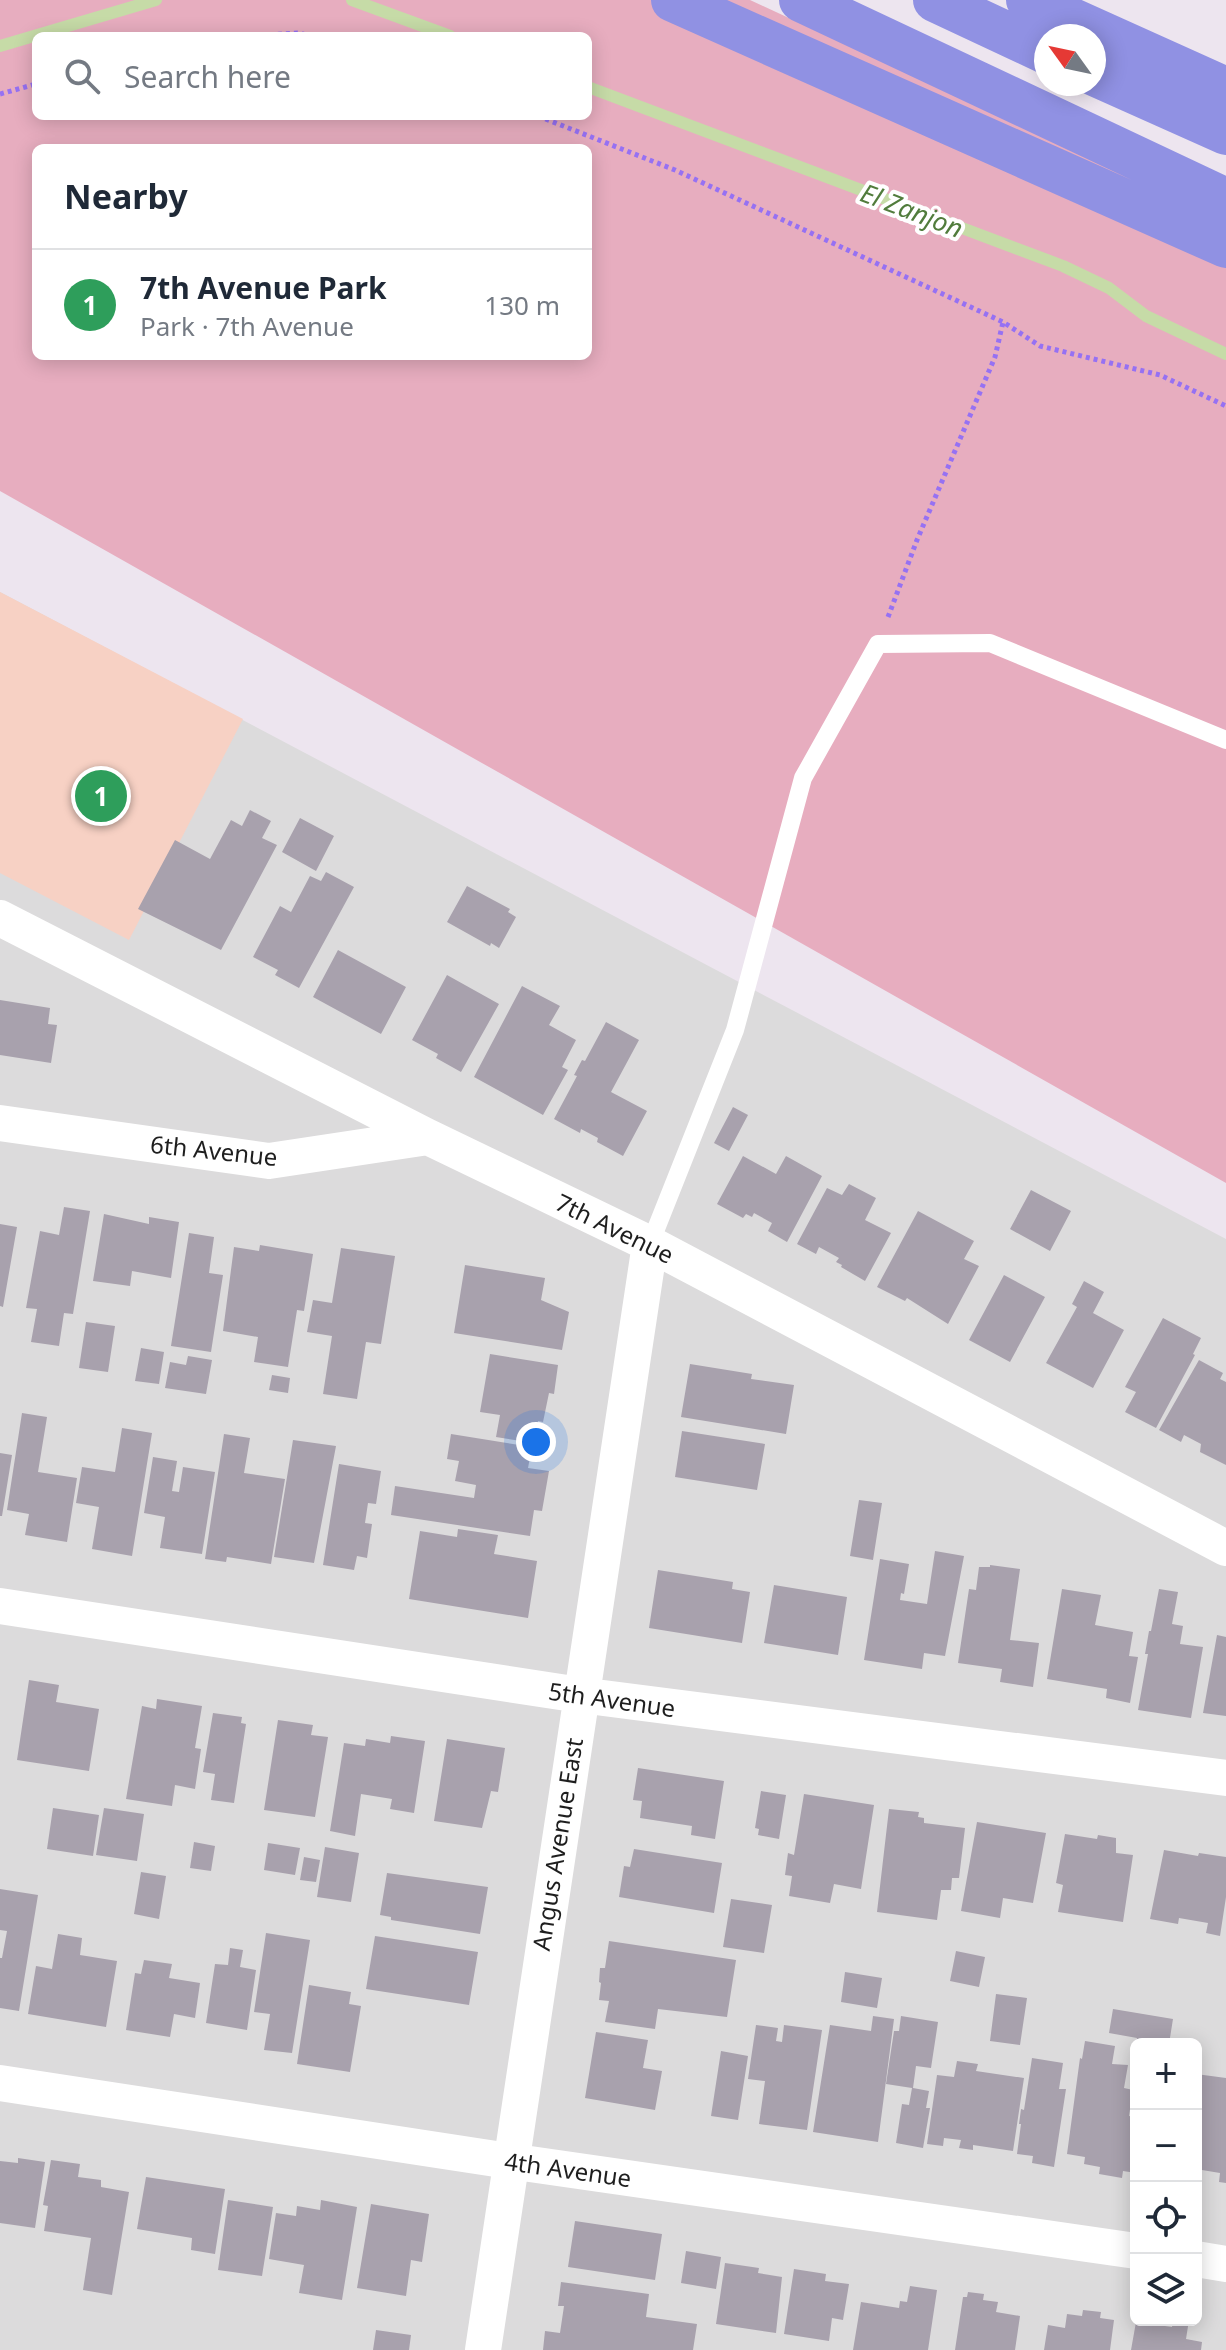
<!DOCTYPE html>
<meta charset="utf-8">
<style>
body{margin:0;font-family:"Noto Sans",sans-serif;background:#f6f6f7;color:#1f2937}
.controls{position:absolute;right:24px;bottom:24px;display:grid;overflow:hidden;border-radius:12px;box-shadow:0 4px 20px #0003}
.controls button{width:72px;height:72px;display:grid;place-items:center;padding:0;border:0;border-bottom:2px solid #e0e1e3;background:#fff;color:#1f2937;font:40px sans-serif}
.compass{position:absolute;left:1034px;top:24px;width:72px;height:72px;border-radius:50%;background:#fff;box-shadow:0 4px 20px #0003;rotate:303deg}
.you{position:absolute;left:536px;top:1442px;width:28px;height:28px;margin:-20px;border:6px solid #fff;border-radius:50%;background:#1a73e8;box-shadow:0 0 0 12px #1a73e833}
.badge{display:grid;place-items:center;width:52px;height:52px;border-radius:50%;background:#111827;color:#fff;font-size:26px;font-weight:700}
.pin{position:absolute;translate:-50% -50%;border:4px solid #fff;box-shadow:0 2px 8px #0006}
.list{margin:0;padding:0;list-style:none}
h2{display:flex;justify-content:space-between;align-items:center;height:104px;margin:0;padding:0 32px;font-size:34px}
h2 small{font-size:26px;font-weight:400;color:#747a83}
.list li{display:grid;grid-template-columns:52px 1fr auto;gap:24px;align-items:center;box-sizing:border-box;height:112px;padding:0 32px;border-top:2px solid #e0e1e3}
.list b{display:block;font-size:30px;white-space:nowrap}
.list p{margin:0;font-size:26px;white-space:nowrap;color:#747a83}
.list em{font-size:26px;font-style:normal;color:#747a83}
.icon{flex:none;width:44px;height:44px;fill:none;stroke:currentColor;stroke-width:2;stroke-linecap:round;stroke-linejoin:round}
.map{position:relative;flex:none;width:1226px;height:2350px;overflow:hidden}
.search{position:absolute;background:#fff;box-shadow:0 4px 20px #0003;left:32px;top:32px;width:560px;height:88px;display:flex;align-items:center;gap:20px;box-sizing:border-box;padding:0 28px;border-radius:12px;color:#747a83;font-size:30px}
.panel{position:absolute;background:#fff;box-shadow:0 4px 20px #0003;left:32px;top:144px;width:560px;height:216px;border-radius:12px}
.map>svg:first-child{display:block}
.residential{fill:#dcdbdc;fill-rule:evenodd}
.grass{fill:#e7adbf;fill-rule:evenodd}
.park{fill:#f7d1c4}
.lines{fill:none;stroke-linecap:round;stroke-linejoin:round}
.stream{stroke:#c6dba7;stroke-width:12}
.building{fill:#a8a1ad}
.path{stroke:#9671f3;stroke-width:5;stroke-dasharray:4 4;stroke-linecap:butt}
.lane{stroke:#fff;stroke-width:18}
.street{stroke:#fff;stroke-width:36}
.highway{stroke:#9091e3;stroke-width:44}
.labels{text-anchor:middle;dominant-baseline:central;stroke-width:8;stroke-linejoin:round;paint-order:stroke}
.street-label{font-size:24px;fill:#1e1e1e;stroke:#fff}
.water-label{font-size:26px;font-style:italic;fill:#517c3c;stroke:#fff}
</style>
<div class="map">
<svg width="1226" height="2350" viewBox="0 0 1226 2350">
<rect width="100%" height="100%" fill="#ede5ef"/>
<!-- residential -->
<path class="residential" d="M0,592l1226,647v1111h-1226zM1136,2044h60v276h-60z"/>
<!-- grass -->
<path class="grass" d="M0,0h750l476,221v962l-1226,-692zM36,36h552v80h-552zM36,148h552v208h-552z"/>
<!-- park -->
<path class="park" d="M0,592l243,127 -114,221 -129,-67z"/>
<g class="lines">
<!-- stream -->
<path class="stream" d="M352,0l98,36
M0,46l156,-46
M588,87l475,179 46,22 37,28 80,38"/>
</g>
<!-- building -->
<path class="building" d="M250,810l21,11 -9,17 15,7 -56,105 -83,-41 37,-69 35,19 21,-39 11,6z
M300,818l34,18 -18,35 -34,-19z
M326,872l28,15 -55,101 -24,-13 3,-5 -25,-13 27,-51 11,6 19,-36 11,5z
M467,886l43,23 -2,3 8,5 -17,31 -8,-5 -1,3 -43,-24z
M338,950l68,37 -25,47 -68,-37z
M447,975l52,29 -38,68 -25,-14 2,-4 -26,-14z
M522,986l38,20 -11,19 27,15 -14,27 6,3 -25,45 -69,-38z
M0,1000l50,8 -2,16 9,1 -6,38 -51,-8z
M606,1022l33,18 -28,52 36,19 -24,45 -26,-14 1,-4 -17,-9 -1,4 -26,-14 23,-43 -3,-1 8,-15 3,1z
M733,1107l15,8 -19,36 -15,-8z
M743,1156l33,18 10,-18 36,20 -35,66 -19,-11 4,-8 -18,-10 -2,4 -6,-3 -3,4 -26,-14z
M849,1184l27,14 -11,22 26,13 -26,48 -24,-14 1,-2 -6,-3 3,-4 -20,-11 -3,7 -19,-10 30,-56 15,7z
M1031,1190l40,21 -21,40 -40,-22z
M64,1207l26,4 -17,103 -9,-1 -5,33 -28,-4 6,-33 -11,-1 14,-77 19,4z
M918,1211l56,30 -10,18 15,7 -31,58 -41,-26 -2,3 -28,-14z
M104,1214l45,10v-7l30,5 -8,56 -39,-7 -2,15 -37,-5z
M0,1224l17,3 -14,80 -3,-1z
M189,1233l25,4 -5,36 14,2 -12,77 -40,-6z
M260,1245l53,9 -9,57 -7,-1 -9,57 -34,-5 4,-25 -35,-6 11,-84 25,4z
M341,1248l54,8 -14,88 -15,-2 -9,57 -34,-5 9,-58 -25,-4 6,-32 19,3z
M465,1265l80,13 -4,22 28,12 -7,38 -108,-17z
M1004,1275l41,22 -35,65 -41,-22z
M1084,1281l20,11 -11,21 31,17 -31,58 -47,-25 31,-56 -5,-3z
M1163,1318l38,20 -8,16 2,1 -39,73 -31,-16 11,-20 -11,-5z
M86,1322l29,4 -7,46 -29,-4z
M141,1348l23,4 -5,32 -24,-3z
M490,1354l68,11 -4,29 -5,-1 -6,29 -5,-1 -4,22 -38,-6 4,-22 -20,-3z
M188,1356l24,4 -6,34 -41,-6 5,-26 16,3z
M1199,1360l24,13 -3,6 6,3v83l-26,-13 1,-8 -17,-9 -3,7 -22,-12z
M690,1364l62,10 -1,5 43,6 -8,49 -105,-17z
M272,1375l18,3 -2,15 -19,-3z
M22,1413l25,4 -9,55 39,6 -10,64 -42,-7 4,-21 -22,-4z
M122,1428l30,5 -20,123 -40,-7 7,-42 -23,-4 6,-36 33,5z
M682,1431l83,13 -8,46 -82,-13z
M224,1434l26,4 -6,35 41,6 -14,85 -44,-7 -1,5 -21,-3z
M451,1434l81,13 -4,21 21,3 -7,40 -8,-1 -4,26 -139,-21 4,-29 79,12 2,-13 -21,-4 4,-20 -12,-2z
M293,1440l43,6 -22,117 -40,-6z
M0,1453l12,2 -10,61h-2z
M153,1457l24,4 -5,30 7,1 4,-25 32,5 -13,82 -42,-6 5,-31 -21,-4z
M339,1464l42,7 -5,33 -8,-1 -3,20 7,1 -5,34 -10,-2 -3,14 -31,-5z
M859,1500l23,3 -9,57 -23,-4z
M458,1529l40,6 -4,19 43,7 -9,57 -119,-19 11,-68 37,6z
M935,1551l29,5 -19,100 -21,-3 -2,16 -58,-9 16,-101 29,5 -5,30 -3,-1 -1,7 27,4z
M990,1565l30,4 -10,71 29,3 -6,44 -33,-5 2,-13 -44,-6 11,-74 7,1 3,-23h11z
M658,1570l75,12 -1,7 18,3 -8,51 -93,-15z
M774,1585l73,12 -9,58 -74,-12z
M1062,1589l39,6 -6,30 38,7 -4,24 9,1 -8,46 -24,-5 1,-9 -60,-10z
M1159,1589l19,3 -6,32 11,2 -3,18 23,3 -12,71 -53,-8 10,-56h-3l4,-23h2z
M1217,1635l9,2v79l-23,-3z
M29,1680l30,5 -3,17 43,7 -10,62 -72,-11z
M157,1699l45,7 -7,42 6,1 -6,40 -20,-4 -3,21 -46,-7 16,-93 14,3z
M213,1713l29,4 -1,6 5,1 -12,79 -23,-3 4,-26 -12,-2z
M278,1720l35,5 -2,10 17,2 -13,80 -51,-7z
M391,1736l34,5 -11,72 -24,-4 2,-10 -31,-5 -6,42 -25,-5 14,-88 21,3 1,-7 24,4z
M447,1739l58,9 -7,44 -7,-1 -9,37 -48,-7z
M638,1768l86,13 -9,58 -24,-4 1,-9 -52,-8 2,-17 -9,-1z
M761,1791l25,4 -7,44 -21,-4 1,-6 -4,-1z
M804,1794l70,11 -13,84 -27,-5 -4,19 -41,-7 3,-20 -7,-1 3,-22 6,2z
M53,1808l46,7 -6,41 -46,-7z
M104,1808l40,6 -7,47 -41,-6z
M889,1809l30,3 -1,5 6,1v5l41,5 -6,50h-7l-1,12h-10l-4,30 -60,-8z
M977,1822l69,11 -13,70 -30,-5 -3,20 -39,-7z
M1065,1834l32,5 1,-4 18,3v15l17,2 -10,67 -65,-10 5,-27 -7,-2z
M194,1842l21,4 -4,25 -21,-3z
M268,1843l32,5 -5,27 -31,-5z
M325,1847l34,6 -8,49 -34,-5z
M634,1849l88,14 -8,50 -95,-16 5,-31 6,1z
M1164,1850l34,6 1,-3 27,4v40l-6,39 -14,-3 2,-10 -29,-5 -1,6 -28,-5z
M304,1857l16,3 -4,22 -16,-2z
M141,1872l25,4 -7,43 -25,-5z
M387,1873l101,14 -8,47 -89,-14v-3l-11,-2z
M0,1889l38,6 -19,116 -19,-3v-50h2l5,-27 -7,-1z
M731,1899l41,6 -8,48 -41,-6z
M266,1933l44,7 -18,113 -28,-3 6,-36 -16,-2z
M58,1934l24,4 -2,17 37,6 -11,66 -78,-13 8,-48 16,3z
M375,1936l103,16 -9,53 -103,-16z
M609,1941l127,19 -9,57 -69,-8 -3,20 -50,-7 4,-21 -10,-1 2,-17 -2,-1 1,-14h5z
M230,1948l13,2 -3,17 16,3 -9,60 -41,-7 9,-59 13,1z
M956,1951l29,6 -6,30 -29,-6z
M144,1960l28,4 -3,14 31,5 -5,35 -21,-4 -4,23 -44,-7 9,-57 6,1z
M845,1972l37,6 -5,30 -36,-6z
M309,1985l42,7 -2,12 12,2 -11,66 -53,-8z
M996,1994l31,4 -7,47 -30,-4z
M1113,2009l60,10 -4,25h-33l1,-6 -28,-5z
M873,2016l21,3 -16,123 -65,-10 17,-107 41,6z
M901,2016l37,6 -7,46 -15,-2 -3,22 16,3 -3,17h4l-7,40 -27,-5 6,-39 7,1 3,-17 -26,-4 8,-53h5z
M756,2025l22,3 -2,13 6,1 2,-17 38,5 -15,100 -48,-6 6,-43 -17,-2z
M596,2032l52,8 -5,28 19,3 -7,39 -70,-12z
M1085,2041l30,5 -3,18 16,1 -4,23 9,2 -4,26 7,1v56l-13,-2 -1,7 -23,-4 1,-7 -16,-3 1,-7 -18,-3 13,-96 2,1z
M721,2051l27,5 -10,64 -27,-4z
M1032,2058l31,5 -4,26h7l-12,78 -22,-4 1,-7 -16,-2 4,-30h-2l2,-15 3,1z
M957,2061l21,3 -2,7 48,7 -11,73 -40,-6v5l-14,-2 2,-8 -17,-2 -1,8 -16,-2 10,-69 17,2z
M1196,2074l30,4v105l-7,-1 1,-9 -24,-4z
M18,2158l27,4 -10,66 -35,-5v-62l18,2z
M51,2160l29,4 -2,13 23,3v7l28,5 -17,103 -29,-5 8,-52 -47,-7 4,-25 -5,-1z
M146,2177l79,12 -10,65 -24,-4 1,-12 -55,-9z
M228,2200l45,7 -11,69 -44,-6z
M321,2200l36,7 -15,93 -43,-7 5,-28 -35,-6 7,-46 20,3 1,-10 23,4z
M371,2204l58,10 -7,48 -11,-2 -5,36 -49,-8z
M575,2221l87,13 -7,46 -87,-13z
M686,2251l35,6 -5,32 -35,-6z
M725,2263l34,5 -1,5 24,4 -6,56 -60,-9z
M794,2269l32,5 -1,7 24,3 -6,36 -11,-2 -3,23 -45,-7z
M561,2282l88,12 -3,23 51,7 -4,26h-150l2,-19 15,2 4,-27h-6z
M910,2286l27,4 -9,60h-75l8,-48 38,6 1,-7 7,1z
M968,2292l16,2 -1,6 15,2 -2,10 24,4 -5,34h-60l8,-53h4z
M1083,2310l18,2 -1,6 14,2 -4,30h-66l4,-25 17,3 2,-14 15,2z
M1173,2320h16l-3,19 16,3 -1,8h-70l5,-28 36,5z
M376,2330l35,5 -2,15h-36z"/>
<g class="lines">
<!-- path -->
<path class="path" d="M246,36l53,-3 11,3
M0,94l36,-10
M538,116l137,54 328,152 37,24 120,29 66,31
M888,617l29,-77 78,-183 8,-35"/>
<!-- lane -->
<path class="lane" d="M650,1244l85,-214 68,-252 75,-134 112,-1 236,97"/>
<!-- street -->
<path class="street" d="M0,918l428,219 222,107 576,304
M0,1123l269,38 159,-24
M0,1606l580,89 646,83
M0,2083l509,78 627,90
M1196,2259l30,5
M483,2350l167,-1106"/>
<!-- highway -->
<path class="highway" d="M673,0l553,246
M801,0l425,200
M935,0l111,52
M1028,0l198,89
M1094,74l132,59"/>
</g>
<g class="labels">
<!-- street labels -->
<g class="street-label">
<text transform="translate(214 1150) rotate(6)">6th Avenue</text>
<text transform="translate(615 1228) rotate(26)">7th Avenue</text>
<text transform="translate(612 1699) rotate(8)">5th Avenue</text>
<text transform="translate(557 1844) rotate(-81)">Angus Avenue East</text>
<text transform="translate(568 2169) rotate(8)">4th Avenue</text>
</g>
<!-- water labels -->
<g class="water-label">
<text transform="translate(912 210) rotate(21)">El Zanjon</text>
</g>
</g>
</svg>
<div class="controls">
<button>+</button>
<button>−</button>
<button><svg class="icon" aria-label="locate" viewBox="0 0 24 24"><circle cx="12" cy="12" r="6"/><path d="M12 2v4M12 18v4M2 12h4M18 12h4"/></svg></button>
<button><svg class="icon" aria-label="layers" viewBox="0 0 24 24"><path d="M12 4l9 5-9 5-9-5zM3 14l9 5 9-5"/></svg></button>
</div>
<svg class="compass" viewBox="-18 -18 36 36"><path d="M0-13l5 13h-10z" fill="#e53935"/><path d="M0 13l5-13h-10z" fill="#747a83"/></svg>
<div class="you"></div>
<div class="pin badge" style="left:101px;top:796px;background:#2e9e5b">1</div>
<div class="search"><svg class="icon" aria-label="search" viewBox="0 0 24 24"><circle cx="10" cy="10" r="6"/><path d="M15 15l6 6"/></svg>Search here</div>
<section class="panel">
<h2>Nearby<small></small></h2>
<ul class="list">
<li><span class="badge" style="background:#2e9e5b">1</span><div><b>7th Avenue Park</b><p>Park · 7th Avenue</p></div><em>130 m</em></li>
</ul>
</section>
</div>
